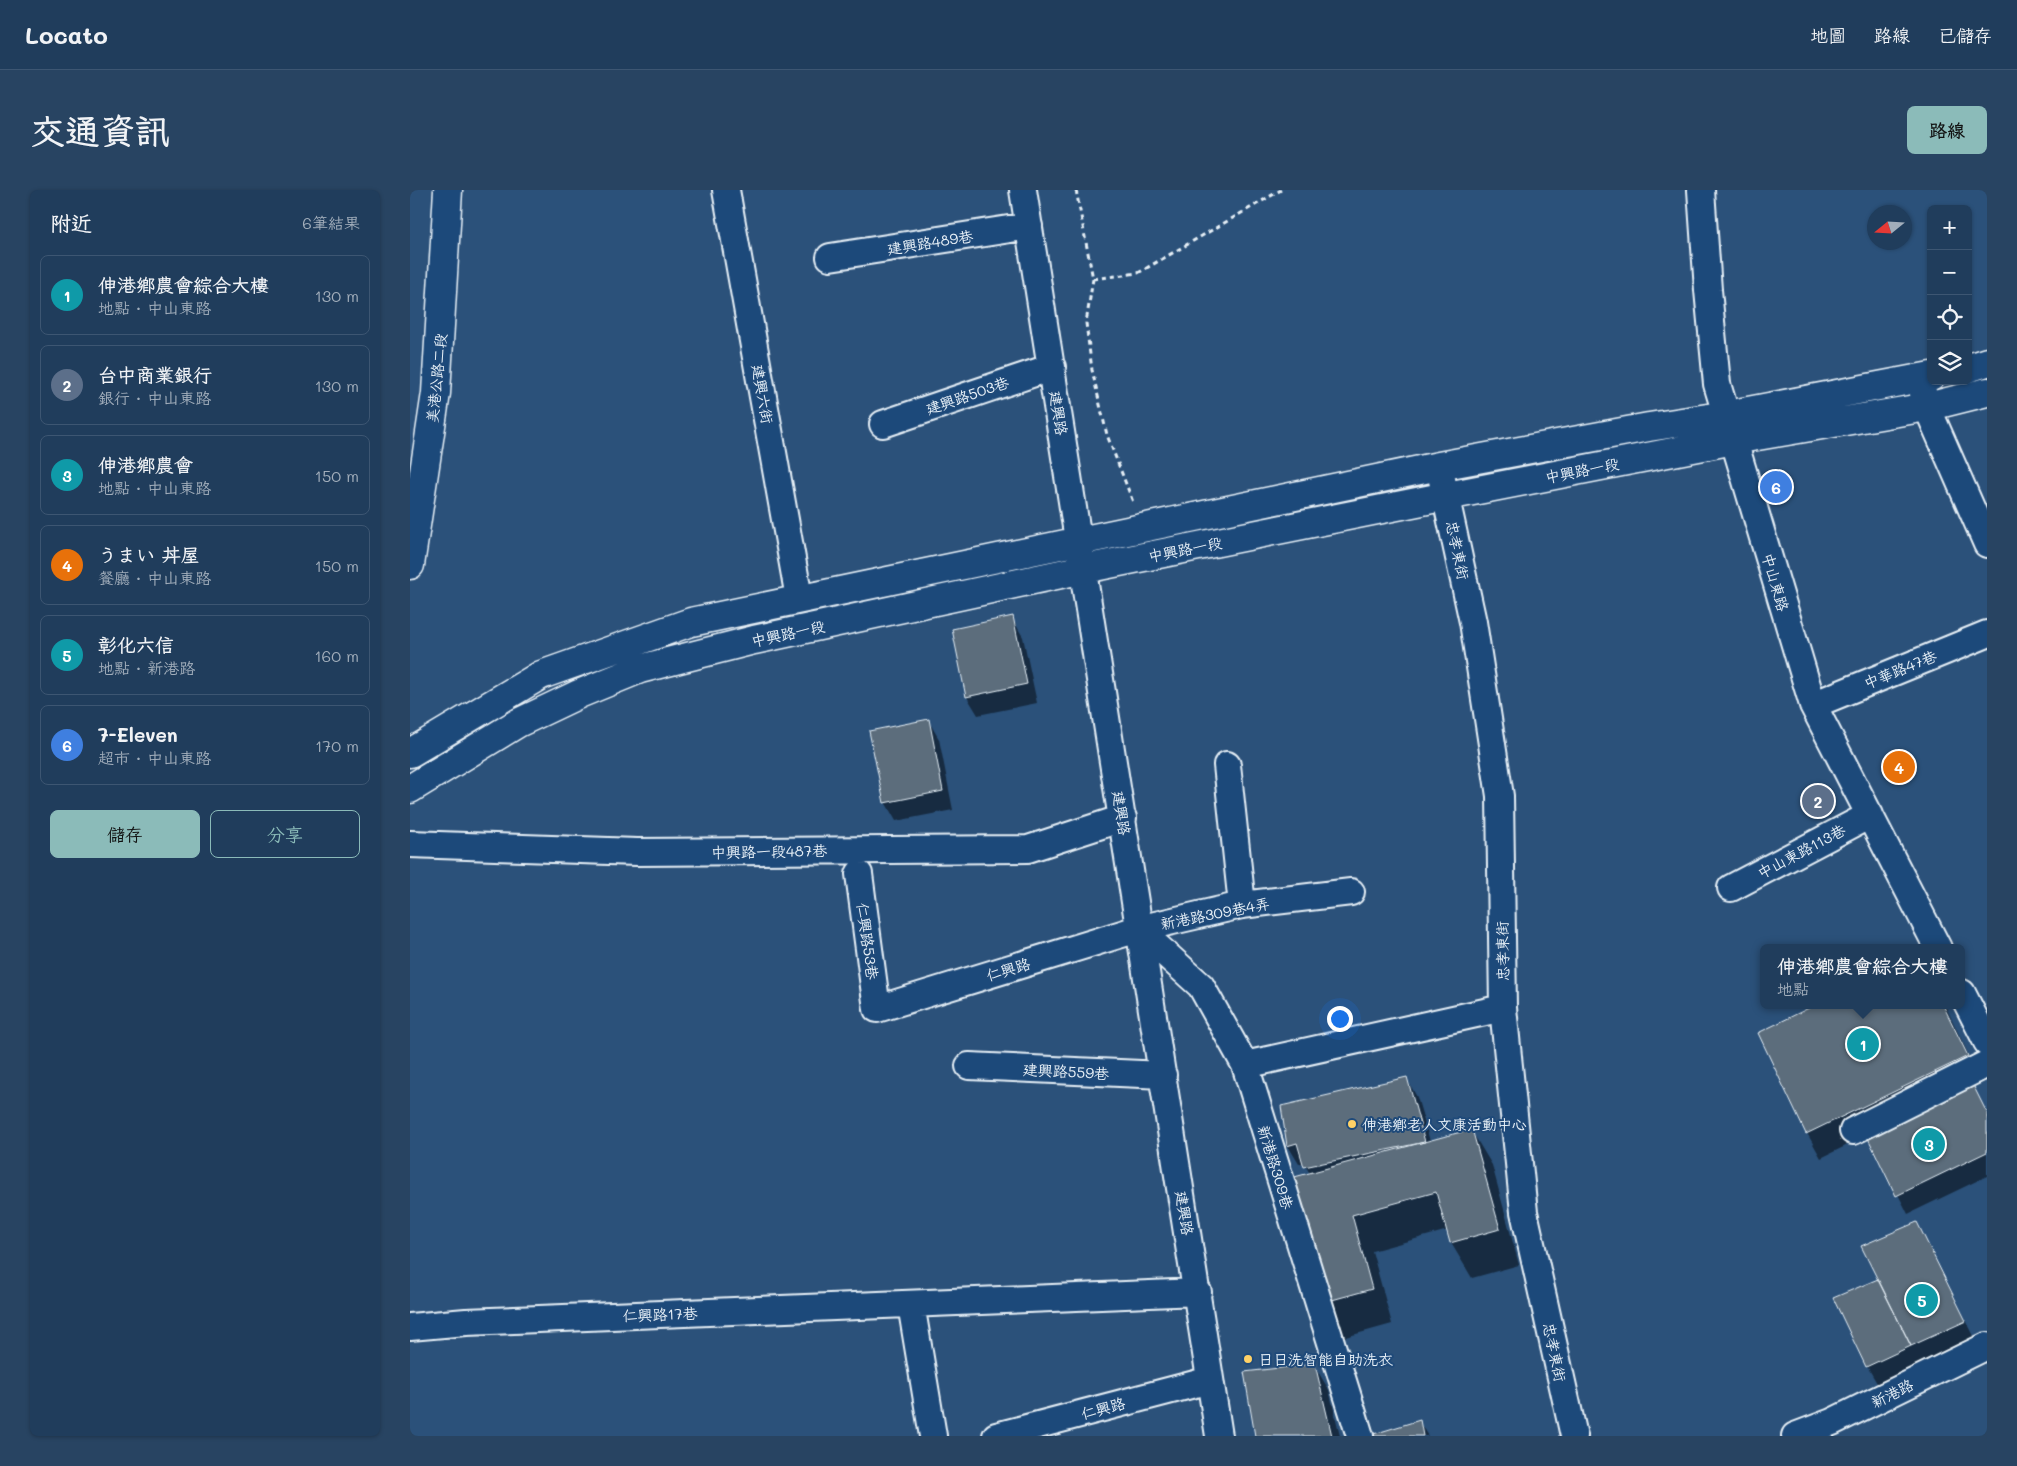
<!DOCTYPE html>
<html lang="zh-TW">
<meta charset="utf-8">
<style>
body{margin:0;font-family:Mali,"LXGW WenKai TC","Klee One",sans-serif;background:#284462;color:#f1f3f6}
.controls{position:absolute;right:15px;top:15px;display:grid;overflow:hidden;border-radius:8px;box-shadow:0 1px 4px #0004}
.controls button{width:45px;height:45px;display:grid;place-items:center;padding:0;border:0;border-bottom:1px solid #3d5672;background:#203d5c;color:#f1f3f6;font:25px sans-serif}
.compass{position:absolute;left:1457px;top:15px;width:45px;height:45px;border-radius:50%;background:#203d5c;box-shadow:0 1px 4px #0004;rotate:252deg}
.you{position:absolute;left:929px;top:828px;width:18px;height:18px;margin:-12px;border:4px solid #fff;border-radius:50%;background:#1a73e8;box-shadow:0 0 0 8px #1a73e833}
.badge{display:grid;place-items:center;width:32px;height:32px;border-radius:50%;background:#8bbbb9;color:#fff;font-size:16px;font-weight:700}
.pin{position:absolute;translate:-50% -50%;border:2px solid #fff;box-shadow:0 1px 5px #0006}
.popup{position:absolute;left:1350px;top:754px;width:205px;height:65px;box-sizing:border-box;display:grid;place-content:center;border-radius:8px;background:#203d5c;filter:drop-shadow(0 1px 4px #0005);font-size:16px;white-space:nowrap;color:#a2aebb}
.popup b{font-size:19px;color:#f1f3f6}
.popup::after{content:'';position:absolute;left:50%;top:100%;margin-left:-10px;border:10px solid transparent;border-top-color:#203d5c}
.list{margin:0;padding:0;list-style:none}
h2{display:flex;justify-content:space-between;align-items:center;height:65px;margin:0;padding:0 20px;font-size:21px}
h2 small{font-size:16px;font-weight:400;color:#a2aebb}
.list li{display:grid;grid-template-columns:32px 1fr auto;gap:15px;align-items:center;box-sizing:border-box;height:80px;margin:0 10px 10px;padding:0 10px;border:1px solid #3d5672;border-radius:8px}
.list b{display:block;font-size:19px;white-space:nowrap}
.list p{margin:0;font-size:16px;white-space:nowrap;color:#a2aebb}
.list em{font-size:16px;font-style:normal;color:#a2aebb}
.actions{display:flex;gap:10px;padding:15px 20px}
.actions a{flex:1;padding:11px 0;border:1px solid #8bbbb9;border-radius:8px;text-align:center;font-size:18px;color:#8bbbb9}
.actions .main{background:#8bbbb9;color:#111}
.icon{flex:none;width:28px;height:28px;fill:none;stroke:currentColor;stroke-width:2;stroke-linecap:round;stroke-linejoin:round}
.map{position:relative;flex:none;width:1577px;height:1246px;overflow:hidden;border-radius:8px}
header{display:flex;align-items:center;gap:30px;box-sizing:border-box;height:70px;padding:0 25px;background:#203d5c;border-bottom:1px solid #3d5672}
header strong{font-size:24px}
nav{display:flex;gap:28px;margin-inline-start:auto;font-size:18px}
.intro{display:flex;align-items:center;justify-content:space-between;box-sizing:border-box;height:120px;padding:0 30px}
h1{margin:0;font-size:35px}
.button{padding:12px 22px;border-radius:8px;background:#8bbbb9;color:#111;font-size:18px;font-weight:700}
main{display:flex;gap:30px;padding:0 30px}
aside{flex:1;background:#203d5c;border-radius:8px;box-shadow:0 1px 4px #0004}
.map>svg:first-child{display:block}
.shadow{fill:#0007}
.building{fill:#5b6d7c;stroke:#e8f1f8}
.lines{fill:none;stroke-linecap:round;stroke-linejoin:round}
.minor-casing{stroke:#e8f1f8;stroke-width:30}
.major-casing{stroke:#e8f1f8;stroke-width:31}
.path{stroke:#e8f1f8;stroke-width:3;stroke-dasharray:5 4;stroke-linecap:butt}
.minor{stroke:#1f4a7a;stroke-width:26}
.major{stroke:#1f4a7a;stroke-width:28}
.poi-dot{fill:#ffd166;stroke:#1f4a7a;stroke-width:2}
.labels{text-anchor:middle;dominant-baseline:central;stroke-width:4;stroke-linejoin:round;paint-order:stroke}
.street-label{font-size:15px;fill:#e8f1f8;stroke:#1f4a7a}
.poi-label{font-size:15px;fill:#e8f1f8;stroke:#1f4a7a;text-anchor:start}
</style>
<header>
<strong>Locato</strong>
<nav><a>地圖</a><a>路線</a><a>已儲存</a></nav>
</header>
<div class="intro"><h1>交通資訊</h1><a class="button">路線</a></div>
<main>
<aside>
<h2>附近<small>6筆結果</small></h2>
<ul class="list">
<li><span class="badge" style="background:#0f9aa8">1</span><div><b>伸港鄉農會綜合大樓</b><p>地點 · 中山東路</p></div><em>130 m</em></li>
<li><span class="badge" style="background:#5c6f8a">2</span><div><b>台中商業銀行</b><p>銀行 · 中山東路</p></div><em>130 m</em></li>
<li><span class="badge" style="background:#0f9aa8">3</span><div><b>伸港鄉農會</b><p>地點 · 中山東路</p></div><em>150 m</em></li>
<li><span class="badge" style="background:#e8710a">4</span><div><b>うまい 丼屋</b><p>餐廳 · 中山東路</p></div><em>150 m</em></li>
<li><span class="badge" style="background:#0f9aa8">5</span><div><b>彰化六信</b><p>地點 · 新港路</p></div><em>160 m</em></li>
<li><span class="badge" style="background:#3f7fe0">6</span><div><b>7-Eleven</b><p>超市 · 中山東路</p></div><em>170 m</em></li>
</ul>
<div class="actions"><a class="main">儲存</a><a>分享</a></div>
</aside>
<div class="map">
<svg width="1577" height="1246" viewBox="0 0 1577 1246">
<rect width="100%" height="100%" fill="#2b517a"/>
<filter id="ink" filterUnits="userSpaceOnUse"><feTurbulence type="fractalNoise" baseFrequency=".02" numOctaves="2"/><feDisplacementMap in="SourceGraphic" scale="10" xChannelSelector="R" yChannelSelector="G"/><feConvolveMatrix kernelMatrix="1 2 1 2 8 2 1 2 1" color-interpolation-filters="sRGB"/></filter>
<g filter="url(#ink)">
<!-- shadow -->
<path class="shadow" d="M602,428l11,19 14,66 -59,12 -11,-18z
M518,530l11,19 14,71 -57,11 -11,-19z
M1408,815h127l36,76 -9,4 15,27v64l-79,38 -40,-79 -47,23 -14,-25z
M996,888l11,19 13,44 41,-11 21,35 27,100 -47,13 -21,-35 -3,-13 -76,21 20,73 -50,14 -20,-36 -12,-128 -6,-11 -5,1 -11,-18z
M1517,1053l49,97 -98,45 -11,-19 13,-86z
M904,1175l15,25 11,46h-84z
M1009,1232l9,14h-57z"/>
<!-- building -->
<path class="building" d="M603,426l14,68 -61,13 -14,-68z
M519,529l14,72 -59,12 -15,-72z
M1405,815h128l25,51 -162,78 -48,-101z
M997,887l18,65 -121,25 -7,-24 -10,3 -6,-40z
M1563,895l14,28v39l-91,44 -29,-60z
M1062,939l28,100 -50,14 -14,-51 -84,23 20,74 -51,14 -34,-124z
M1507,1032l49,99 -55,25 -50,-100z
M1468,1089l33,67 -45,21 -33,-69z
M905,1174l17,72h-77l-11,-64z
M1010,1230l3,16h-56z"/>
<g class="lines">
<!-- minor casing -->
<g class="minor-casing">
<path id="minor" d="M316,0l73,408
M613,0l196,1246
M1291,0l7,100 9,94 90,301 6,20 125,243
M420,67l199,-31
M1509,188l8,29 60,137
M473,234l169,-57
M1029,276l34,156 27,174 3,212 21,204 50,224
M1403,515l174,-71
M817,575l15,140
M0,654l227,8 391,-3 95,-31
M449,684l18,135 261,-80 104,-24 109,-13
M1321,698l139,-73
M728,739l63,57 44,79 115,371
M1552,803l25,49
M835,875l258,-57
M559,876l194,9
M1443,941l134,-67
M501,1114l22,132
M0,1137l56,-5 732,-30
M586,1246l214,-56
M1385,1246l37,-14 155,-76"/>
</g>
<!-- major casing -->
<g class="major-casing">
<path id="major" d="M1558,178l19,-6
M0,375l26,-172 12,-203
M0,563l131,-78 150,-53 748,-156 210,-39 78,-12 204,-39
M0,599l108,-66 61,-29 61,-25 114,-29 330,-71 363,-73 287,-56 193,-33 60,-15"/>
</g>
<!-- path -->
<path class="path" d="M666,0l17,89 -7,44 6,47 15,65 26,67
M683,89l45,-6 143,-83"/>
<!-- minor -->
<use href="#minor" class="minor"/>
<!-- major -->
<use href="#major" class="major"/>
</g>
</g>
<!-- markers -->
<g class="poi-dot">
<circle cx="942" cy="934" r="5"/>
<circle cx="838" cy="1169" r="5"/>
</g>
<g class="labels">
<!-- street labels -->
<g class="street-label">
<text transform="translate(520 52) rotate(-9)">建興路489巷</text>
<text transform="translate(26 188) rotate(-84)">美港公路二段</text>
<text transform="translate(353 204) rotate(80)">建興六街</text>
<text transform="translate(557 205) rotate(-19)">建興路503巷</text>
<text transform="translate(649 223) rotate(81)">建興路</text>
<text transform="translate(1172 280) rotate(-11)">中興路一段</text>
<text transform="translate(775 359) rotate(-11)">中興路一段</text>
<text transform="translate(1048 360) rotate(78)">忠孝東街</text>
<text transform="translate(1366 392) rotate(74)">中山東路</text>
<text transform="translate(378 443) rotate(-12)">中興路一段</text>
<text transform="translate(1490 479) rotate(-22)">中華路47巷</text>
<text transform="translate(712 623) rotate(81)">建興路</text>
<text transform="translate(359 661) rotate(-1)">中興路一段487巷</text>
<text transform="translate(1391 661) rotate(-28)">中山東路113巷</text>
<text transform="translate(805 723) rotate(-11)">新港路309巷4弄</text>
<text transform="translate(458 751) rotate(82)">仁興路53巷</text>
<text transform="translate(1092 761) rotate(-91)">忠孝東街</text>
<text transform="translate(598 779) rotate(-17)">仁興路</text>
<text transform="translate(656 881) rotate(3)">建興路559巷</text>
<text transform="translate(866 977) rotate(73)">新港路309巷</text>
<text transform="translate(775 1023) rotate(81)">建興路</text>
<text transform="translate(250 1124) rotate(-2)">仁興路17巷</text>
<text transform="translate(1145 1162) rotate(78)">忠孝東街</text>
<text transform="translate(1482 1203) rotate(-26)">新港路</text>
<text transform="translate(693 1218) rotate(-15)">仁興路</text>
</g>
<!-- poi labels -->
<g class="poi-label">
<text x="952" y="934">伸港鄉老人文康活動中心</text>
<text x="848" y="1169">日日洗智能自助洗衣</text>
</g>
</g>
</svg>
<div class="controls">
<button>+</button>
<button>−</button>
<button><svg class="icon" aria-label="locate" viewBox="0 0 24 24"><circle cx="12" cy="12" r="6"/><path d="M12 2v4M12 18v4M2 12h4M18 12h4"/></svg></button>
<button><svg class="icon" aria-label="layers" viewBox="0 0 24 24"><path d="M12 4l9 5-9 5-9-5zM3 14l9 5 9-5"/></svg></button>
</div>
<svg class="compass" viewBox="-18 -18 36 36"><path d="M0-13l5 13h-10z" fill="#e53935"/><path d="M0 13l5-13h-10z" fill="#a2aebb"/></svg>
<div class="you"></div>
<div class="pin badge" style="left:1453px;top:854px;background:#0f9aa8">1</div>
<div class="popup"><b>伸港鄉農會綜合大樓</b>地點</div>
<div class="pin badge" style="left:1408px;top:611px;background:#5c6f8a">2</div>
<div class="pin badge" style="left:1519px;top:954px;background:#0f9aa8">3</div>
<div class="pin badge" style="left:1489px;top:577px;background:#e8710a">4</div>
<div class="pin badge" style="left:1512px;top:1110px;background:#0f9aa8">5</div>
<div class="pin badge" style="left:1366px;top:297px;background:#3f7fe0">6</div>
</div>
</main>
